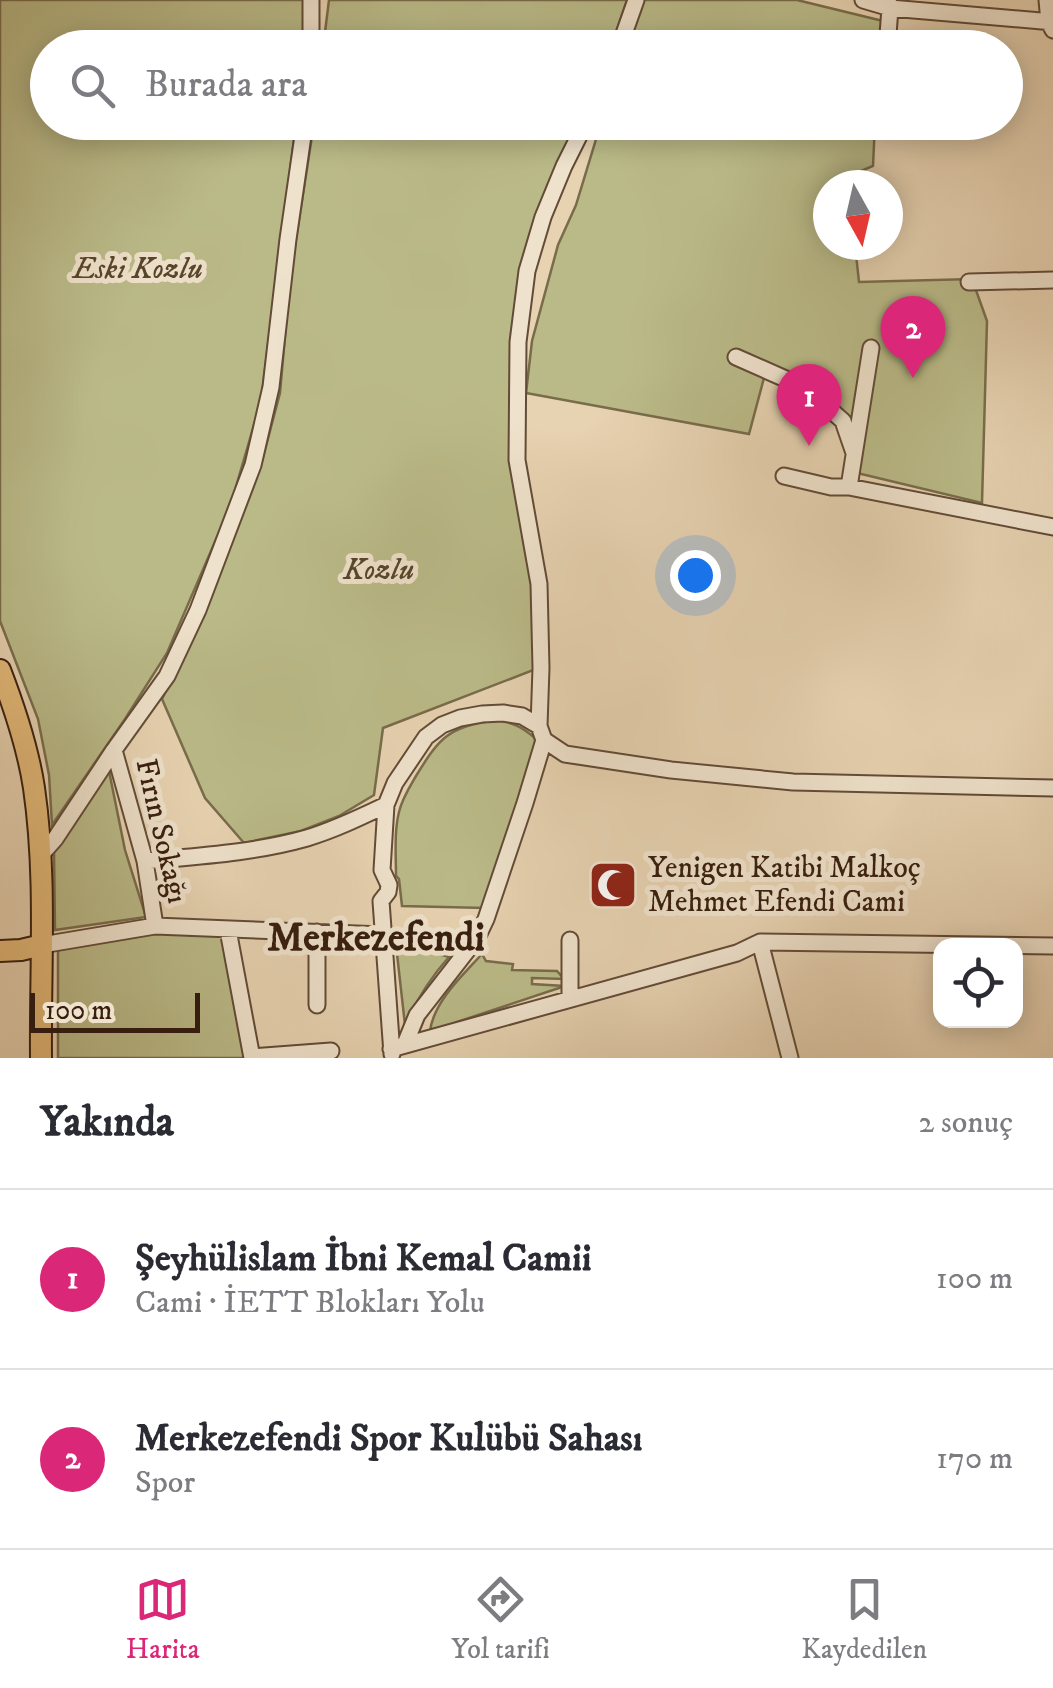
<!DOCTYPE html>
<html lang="tr">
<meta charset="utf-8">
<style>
body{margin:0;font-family:"IM FELL DW Pica",serif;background:#f7f7f7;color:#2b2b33}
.controls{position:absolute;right:30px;bottom:30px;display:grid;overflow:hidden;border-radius:20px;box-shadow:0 5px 25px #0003}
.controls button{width:90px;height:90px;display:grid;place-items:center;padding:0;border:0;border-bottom:2px solid #e1e1e2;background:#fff;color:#2b2b33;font:50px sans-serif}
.compass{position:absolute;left:813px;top:170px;width:90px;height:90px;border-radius:50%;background:#fff;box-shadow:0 5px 25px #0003;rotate:172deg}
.scale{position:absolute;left:30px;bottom:25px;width:170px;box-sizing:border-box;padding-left:10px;border:5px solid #371e0e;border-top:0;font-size:28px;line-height:35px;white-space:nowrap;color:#371e0e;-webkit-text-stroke:8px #efe2cc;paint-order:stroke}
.you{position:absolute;left:695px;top:575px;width:35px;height:35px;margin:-25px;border:8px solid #fff;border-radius:50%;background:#1a73e8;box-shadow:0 0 0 15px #1a73e833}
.badge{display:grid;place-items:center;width:65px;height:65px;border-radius:50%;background:#db2777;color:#fff;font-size:32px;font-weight:700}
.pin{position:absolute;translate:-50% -82px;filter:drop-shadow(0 2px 5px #0008)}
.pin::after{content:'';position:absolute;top:52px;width:35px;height:30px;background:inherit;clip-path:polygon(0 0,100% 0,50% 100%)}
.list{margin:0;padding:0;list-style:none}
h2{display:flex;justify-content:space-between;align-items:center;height:130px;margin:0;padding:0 40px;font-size:42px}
h2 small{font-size:32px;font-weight:400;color:#7c7c81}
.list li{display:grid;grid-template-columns:65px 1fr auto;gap:30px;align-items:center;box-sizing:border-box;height:180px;padding:0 40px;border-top:2px solid #e1e1e2}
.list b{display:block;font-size:38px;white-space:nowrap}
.list p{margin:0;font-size:32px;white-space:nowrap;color:#7c7c81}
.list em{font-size:32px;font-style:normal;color:#7c7c81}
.icon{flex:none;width:55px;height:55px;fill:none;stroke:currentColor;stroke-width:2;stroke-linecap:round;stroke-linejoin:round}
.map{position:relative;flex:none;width:1053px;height:1058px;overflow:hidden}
.search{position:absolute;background:#fff;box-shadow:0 5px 25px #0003;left:30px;right:30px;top:30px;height:110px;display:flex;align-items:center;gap:25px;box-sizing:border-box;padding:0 35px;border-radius:55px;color:#7c7c81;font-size:38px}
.sheet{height:490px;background:#fff}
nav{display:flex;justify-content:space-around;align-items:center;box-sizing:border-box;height:140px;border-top:2px solid #e1e1e2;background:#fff;font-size:28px;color:#7c7c81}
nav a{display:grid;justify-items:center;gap:5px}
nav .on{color:#db2777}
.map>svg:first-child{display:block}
.green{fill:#baba88;stroke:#786c4b;stroke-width:2.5}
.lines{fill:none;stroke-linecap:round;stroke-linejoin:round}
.minor-casing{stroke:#634b37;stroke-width:19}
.major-casing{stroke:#371e0e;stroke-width:24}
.minor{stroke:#efe2cc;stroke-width:15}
.major{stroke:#e4b978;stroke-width:20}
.labels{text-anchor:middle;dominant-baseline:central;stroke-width:10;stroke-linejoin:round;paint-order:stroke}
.park-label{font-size:30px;font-style:italic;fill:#58452c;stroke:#efe2cc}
.street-label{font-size:30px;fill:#371e0e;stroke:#efe2cc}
.poi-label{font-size:30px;fill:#371e0e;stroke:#efe2cc;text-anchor:start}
.district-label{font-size:40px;font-weight:bold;fill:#371e0e;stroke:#efe2cc}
</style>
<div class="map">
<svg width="1053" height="1058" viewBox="0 0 1053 1058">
<rect width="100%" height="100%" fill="#e7d2b1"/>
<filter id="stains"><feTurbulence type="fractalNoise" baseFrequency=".002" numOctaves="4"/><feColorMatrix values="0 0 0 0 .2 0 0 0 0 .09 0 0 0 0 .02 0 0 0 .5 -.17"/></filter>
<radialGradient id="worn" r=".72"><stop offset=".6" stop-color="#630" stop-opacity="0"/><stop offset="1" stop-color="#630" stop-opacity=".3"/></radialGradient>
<!-- green -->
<path class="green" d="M0,0h308l-2,47 -258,1v74l248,1 -35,278 -31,106 -63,146 -42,66 -73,106 -3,-50 -11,-56 -38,-98z
M329,0h298l-16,47 -288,1z
M639,0h158l86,21 -3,26 -256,1z
M314,123h264l-30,61 -29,92 -6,70 18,235 5,88 -153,59 -9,67 -35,21 -38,15 -57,12 -39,-45 -43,-99 50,-104 50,-134 18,-68 10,-114z
M601,123h274l-2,43 -24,10 1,9h-22v60h27l4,37 113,-3 15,42 -5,182 -125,-30 -7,-52 -42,-41 -40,-17 -19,71 -223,-41 6,-52 26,-96 18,-40z
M496,720c16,2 26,7 39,18v13l-50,157 -83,-2 -3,-27 -3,-3c0,-21 -2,-44 3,-64 3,-13 10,-24 17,-36 24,-39 32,-49 80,-56z
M109,771l16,79 21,67 -91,13 -1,-80z
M153,932l69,2 26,124h-190v-110z
M399,942l50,15c-19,21 -32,42 -44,68l-9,-80z
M482,954l4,7 27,3 -1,6 45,1 7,8 -32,-1v6l33,2 -135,45c4,-30 33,-56 52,-77z"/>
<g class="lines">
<!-- minor casing -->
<g class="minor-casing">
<path id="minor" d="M311,0v48
M863,0l27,8 163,14
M1047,0l2,22 4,8
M619,48l17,-48
M887,48l3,-40 -2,-8
M969,282l84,-2
M736,357l70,31 37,33 11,32
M784,476l47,11h18l204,40
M849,487l22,-139
M544,740l21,14 106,16 122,12 260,6
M114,750l31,111 10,65
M40,856l15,-17 59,-89 53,-74 31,-66 55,-145 18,-78 17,-148 17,-117
M145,861c54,-5 109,-8 162,-23 27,-8 54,-21 79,-33
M228,930l24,128
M570,940v58
M760,942l30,116
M42,945l113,-19 228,9
M317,1005v-73
M405,1044l12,-29 60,-77 9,-19 39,-116 19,-63 -5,-14 2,-58 -2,-84 -22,-124 1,-118 9,-71 16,-54 21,-51 22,-44
M391,1049l346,-96 23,-11 293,4
M392,1054l-11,-153 7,-9 1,-7 -7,-15 4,-65 9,-22 31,-46 16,-12 18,-7 22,-4 21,-1 19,3 17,10
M252,1057l79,-6"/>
</g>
<!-- major casing -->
<g class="major-casing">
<path id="major" d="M0,670c15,39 28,78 34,118 13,89 6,181 7,270
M0,951l21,-1 21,-5"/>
</g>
<!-- minor -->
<use href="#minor" class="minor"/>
<!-- major -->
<use href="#major" class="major"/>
</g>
<!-- icons -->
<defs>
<g id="mosque-square" transform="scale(2.5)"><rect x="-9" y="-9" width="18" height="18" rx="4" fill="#8f2418" stroke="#efe2cc"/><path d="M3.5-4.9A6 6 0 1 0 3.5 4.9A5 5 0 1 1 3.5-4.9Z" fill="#fff"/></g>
</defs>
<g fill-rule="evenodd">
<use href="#mosque-square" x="613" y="885"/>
</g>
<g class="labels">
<!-- park labels -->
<g class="park-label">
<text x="138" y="269">Eski Kozlu</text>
<text x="379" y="570">Kozlu</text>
</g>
<!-- street labels -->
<g class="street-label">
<text transform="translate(161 831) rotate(77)">Fırın Sokağı</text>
</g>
<!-- poi labels -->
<g class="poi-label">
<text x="648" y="868">Yenigen Katibi Malkoç<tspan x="648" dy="34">Mehmet Efendi Cami</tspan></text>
</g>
<!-- district labels -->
<g class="district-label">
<text x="376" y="939">Merkezefendi</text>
</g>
</g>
<rect width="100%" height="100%" filter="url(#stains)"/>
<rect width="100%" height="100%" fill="url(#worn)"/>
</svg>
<div class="controls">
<button><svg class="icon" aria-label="locate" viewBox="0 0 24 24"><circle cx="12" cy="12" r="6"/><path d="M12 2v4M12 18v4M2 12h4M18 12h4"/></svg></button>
</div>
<svg class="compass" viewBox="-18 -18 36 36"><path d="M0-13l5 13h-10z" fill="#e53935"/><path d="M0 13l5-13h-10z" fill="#7c7c81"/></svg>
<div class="scale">100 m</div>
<div class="you"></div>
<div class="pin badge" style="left:809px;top:446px">1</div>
<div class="pin badge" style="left:913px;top:378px">2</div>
<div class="search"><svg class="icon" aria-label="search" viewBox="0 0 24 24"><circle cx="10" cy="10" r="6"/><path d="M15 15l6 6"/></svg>Burada ara</div>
</div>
<section class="sheet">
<h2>Yakında<small>2 sonuç</small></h2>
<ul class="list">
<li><span class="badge">1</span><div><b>Şeyhülislam İbni Kemal Camii</b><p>Cami · İETT Blokları Yolu</p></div><em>100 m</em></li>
<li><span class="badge">2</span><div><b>Merkezefendi Spor Kulübü Sahası</b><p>Spor</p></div><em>170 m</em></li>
</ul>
</section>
<nav>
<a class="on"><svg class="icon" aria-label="map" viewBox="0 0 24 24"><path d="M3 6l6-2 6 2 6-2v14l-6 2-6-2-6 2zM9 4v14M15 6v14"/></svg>Harita</a>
<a><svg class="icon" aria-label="directions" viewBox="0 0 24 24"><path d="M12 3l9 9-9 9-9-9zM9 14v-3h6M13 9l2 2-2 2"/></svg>Yol tarifi</a>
<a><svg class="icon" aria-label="saved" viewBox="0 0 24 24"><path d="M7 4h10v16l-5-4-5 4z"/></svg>Kaydedilen</a>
</nav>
